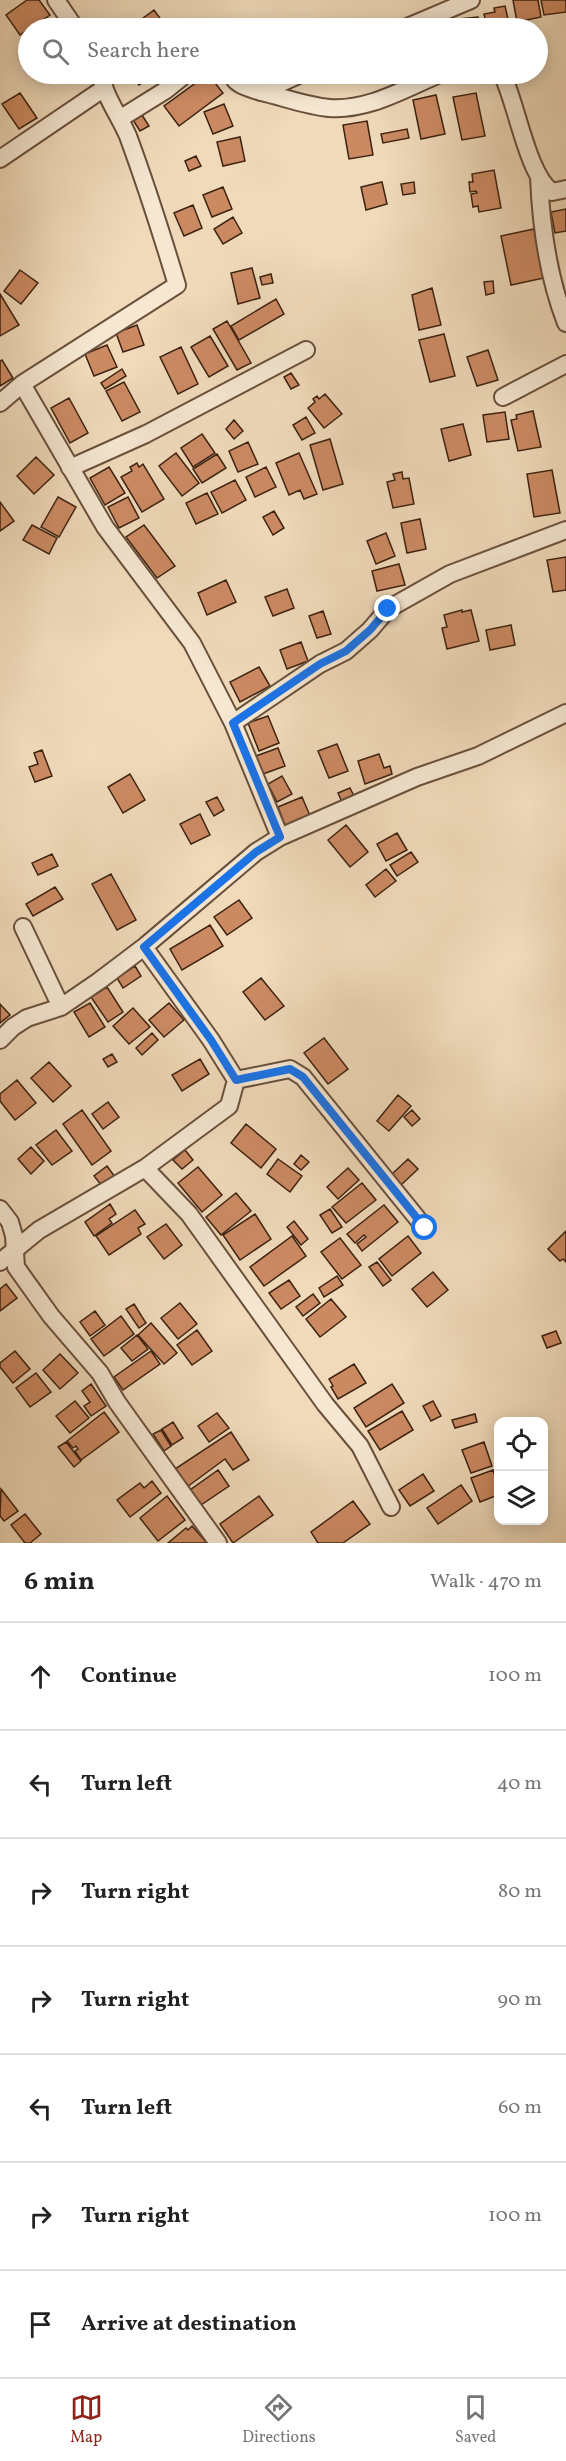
<!DOCTYPE html>
<meta charset="utf-8">
<style>
body{margin:0;font-family:Vollkorn,serif;background:#f6f6f6;color:#222}
.controls{position:absolute;right:18px;bottom:18px;display:grid;overflow:hidden;border-radius:12px;box-shadow:0 3px 15px #0003}
.controls button{width:54px;height:54px;display:grid;place-items:center;padding:0;border:0;border-bottom:2px solid #e0e0e0;background:#fff;color:#222;font:30px sans-serif}
.stop{position:absolute;width:18px;height:18px;margin:-14px;border:4px solid #1a73e8;border-radius:50%;background:#fff}
.stop.end{background:#1a73e8;border-color:#fff;box-shadow:0 2px 6px #0008}
.list{margin:0;padding:0;list-style:none}
h2{display:flex;justify-content:space-between;align-items:center;height:78px;margin:0;padding:0 24px;font-size:26px}
h2 small{font-size:20px;font-weight:400;color:#767676}
.list li{display:grid;grid-template-columns:39px 1fr auto;gap:18px;align-items:center;box-sizing:border-box;height:108px;padding:0 24px;border-top:2px solid #e0e0e0}
.list b{display:block;font-size:22px;white-space:nowrap}
.list em{font-size:20px;font-style:normal;color:#767676}
.icon{flex:none;width:33px;height:33px;fill:none;stroke:currentColor;stroke-width:2;stroke-linecap:round;stroke-linejoin:round}
.map{position:relative;flex:none;width:566px;height:1543px;overflow:hidden}
.search{position:absolute;background:#fff;box-shadow:0 3px 15px #0003;left:18px;right:18px;top:18px;height:66px;display:flex;align-items:center;gap:15px;box-sizing:border-box;padding:0 21px;border-radius:33px;color:#767676;font-size:22px}
.sheet{height:834px;background:#fff}
nav{display:flex;justify-content:space-around;align-items:center;box-sizing:border-box;height:84px;border-top:2px solid #e0e0e0;background:#fff;font-size:16px;color:#767676}
nav a{display:grid;justify-items:center;gap:3px}
nav .on{color:#8f2418}
.map>svg:first-child{display:block}
.building{fill:#cc8a63;stroke:#3d2211;stroke-width:1.5}
.lines{fill:none;stroke-linecap:round;stroke-linejoin:round}
.minor-casing{stroke:#6a503b;stroke-width:20}
.minor{stroke:#f5e7d2;stroke-width:16}
.route{stroke:#1a73e8;stroke-width:8}
</style>
<div class="map">
<svg width="566" height="1543" viewBox="0 0 566 1543">
<rect width="100%" height="100%" fill="#f0daba"/>
<filter id="stains"><feTurbulence type="fractalNoise" baseFrequency=".00333" numOctaves="4"/><feColorMatrix values="0 0 0 0 .2 0 0 0 0 .09 0 0 0 0 .02 0 0 0 .5 -.17"/></filter>
<radialGradient id="worn" r=".72"><stop offset=".6" stop-color="#630" stop-opacity="0"/><stop offset="1" stop-color="#630" stop-opacity=".3"/></radialGradient>
<!-- building -->
<path class="building" d="M27,0h12l11,15 -30,20 -14,-20z
M513,0h25l3,17 -24,5z
M541,0h25v12l-22,3z
M505,6l5,22h-23l-3,-14 11,-2 -1,-4z
M154,10l13,18h-18l-7,-9z
M478,17l2,11h-20l-1,-9z
M131,74h24l-16,11z
M208,74l15,19 -44,33 -15,-20z
M371,74h23l1,3 -23,4z
M20,93l17,25 -18,11 -17,-25z
M476,93l9,43 -23,4 -9,-43z
M436,95l9,39 -24,5 -8,-39z
M224,104l9,22 -20,8 -9,-22z
M142,115l7,11 -9,5 -7,-11z
M367,121l6,34 -24,4 -6,-34z
M407,129l2,9 -26,5 -2,-9z
M240,137l5,24 -22,5 -6,-24z
M196,156l5,10 -12,5 -4,-10z
M494,170l7,38 -22,4 -1,-6 -5,1 -2,-13 6,-1 -1,-2 -6,1 -1,-10h4l-1,-8z
M382,182l5,22 -21,6 -5,-23z
M414,182l1,11 -12,2 -2,-11z
M223,187l9,22 -20,8 -9,-22z
M193,205l9,23 -18,8 -10,-23z
M566,209v22l-11,2 -4,-21z
M233,217l9,16 -19,11 -9,-15z
M534,229l10,49 -33,7 -10,-49z
M252,268l8,30 -22,6 -7,-31z
M20,270l18,13 -17,21 -17,-13z
M271,274l2,9 -11,2 -2,-8z
M493,281l1,12 -8,2 -2,-13z
M432,288l9,37 -22,5 -7,-35z
M0,294l19,31 -19,11z
M276,299l8,15 -45,26 -8,-14z
M227,321l24,42 -14,7 -24,-41z
M137,325l7,20 -21,7 -7,-19z
M444,334l11,42 -25,6 -11,-42z
M210,336l18,30 -19,11 -18,-30z
M107,345l10,22 -23,9 -9,-22z
M181,347l17,37 -20,10 -18,-37z
M488,350l10,30 -21,6 -10,-29z
M2,360l11,18 -13,8v-25z
M122,369l4,7 -21,13 -4,-6z
M291,373l8,12 -8,4 -7,-12z
M124,382l16,30 -18,9 -16,-30z
M325,394l17,20 -18,14 -16,-20 7,-6 -2,-3 4,-3 2,3z
M69,398l19,35 -18,10 -19,-35z
M533,411l8,36 -23,4 -7,-31 6,-1 -1,-4z
M505,412l4,27 -22,3 -4,-27z
M306,417l9,16 -13,7 -9,-15z
M234,420l9,11 -9,8 -8,-10z
M463,424l8,31 -22,6 -8,-32z
M202,434l13,19 -22,14 -12,-19z
M330,439l13,45 -20,6 -13,-45z
M248,442l10,22 -20,8 -9,-21z
M176,453l23,30 -17,13 -23,-30z
M299,453l18,41 -13,5 -4,-9 -11,5 -13,-32z
M217,454l9,14 -24,15 -9,-14z
M36,457l18,18 -20,19 -17,-18z
M137,463l2,4 4,-3 21,35 -22,13 -21,-35 11,-6 -2,-4z
M109,467l16,26 -20,12 -15,-27z
M266,467l10,20 -21,10 -9,-20z
M552,470l8,43 -26,4 -7,-43z
M402,472l1,7 6,-1 5,26 -21,4 -6,-26 8,-2 -2,-6z
M235,480l11,20 -24,13 -11,-21z
M207,493l11,21 -22,10 -10,-21z
M58,497l18,10 -17,30 -18,-10z
M128,497l11,21 -20,10 -11,-21z
M0,502l14,19 -14,10z
M274,511l10,17 -11,7 -10,-18z
M420,519l6,30 -19,4 -6,-30z
M32,525l25,13 -8,16 -26,-14z
M144,525l31,41 -18,12 -31,-41z
M386,533l9,23 -19,8 -9,-23z
M566,557v33l-13,2 -6,-32z
M399,564l6,21 -28,6 -5,-20z
M226,580l10,22 -29,13 -9,-22z
M287,589l7,19 -21,8 -8,-19z
M462,610v2l9,-2 8,31 -32,8 -5,-21 5,-1 -3,-12z
M323,611l8,23 -14,4 -8,-22z
M511,625l4,20 -25,5 -4,-20z
M301,642l7,19 -21,8 -7,-19z
M259,667l11,19 -30,16 -10,-20z
M268,716l11,27 -20,8 -11,-28z
M337,744l11,27 -19,7 -11,-27z
M278,748l7,18 -22,8 -7,-18z
M42,750l10,26 -17,6 -6,-15 9,-3 -4,-11z
M379,754l5,14 6,-2 2,8 -27,10 -7,-23z
M130,774l15,26 -22,13 -15,-26z
M282,776l10,18 -15,8 -9,-18z
M350,788l4,8 -12,6 -4,-9z
M217,797l7,13 -10,6 -8,-14z
M302,797l9,21 -25,10 -8,-21z
M200,814l10,21 -19,9 -11,-20z
M346,825l22,27 -18,15 -22,-27z
M397,833l10,17 -21,11 -9,-17z
M411,852l7,10 -21,14 -7,-11z
M52,854l6,12 -20,9 -6,-12z
M386,869l10,12 -21,16 -9,-12z
M111,874l25,46 -19,10 -25,-46z
M55,887l8,12 -30,17 -7,-12z
M239,900l13,18 -25,17 -13,-18z
M210,925l13,21 -41,24 -12,-21z
M135,966l6,10 -18,12 -6,-10z
M261,978l23,28 -19,14 -22,-28z
M107,987l16,25 -15,10 -17,-25z
M90,1003l15,24 -16,10 -15,-25z
M169,1003l15,17 -20,17 -15,-17z
M0,1004l10,11 -10,8z
M133,1008l17,19 -21,17 -16,-18z
M152,1033l6,7 -16,15 -6,-7z
M324,1038l24,31 -20,15 -24,-31z
M112,1054l5,8 -9,5 -5,-8z
M200,1059l9,15 -27,17 -10,-16z
M49,1062l22,24 -18,16 -22,-24z
M17,1080l19,23 -21,17 -15,-19v-7z
M398,1095l13,11 -22,25 -12,-10z
M108,1102l11,15 -16,12 -11,-15z
M82,1110l29,41 -19,14 -29,-41z
M412,1110l8,9 -8,7 -8,-9z
M246,1124l30,25 -15,19 -30,-25z
M56,1130l16,21 -20,14 -16,-20z
M31,1147l13,14 -13,13 -13,-15z
M185,1150l8,10 -11,9 -9,-9z
M301,1155l8,7 -8,8 -7,-6z
M278,1159l24,17 -12,16 -23,-18z
M408,1159l10,10 -17,16 -10,-10z
M107,1166l8,11 -13,9 -8,-10z
M198,1167l24,28 -20,17 -24,-29z
M348,1168l11,12 -21,19 -11,-12z
M362,1183l14,17 -30,23 -14,-16z
M236,1193l15,18 -30,24 -15,-18z
M110,1204l6,10 -7,5 3,4 -18,13 -9,-14z
M384,1205l14,17 -36,29 -5,-7 9,-7 -2,-2 -9,8 -8,-9z
M330,1209l12,18 -10,6 -12,-18z
M135,1210l10,14 -7,4 3,6 -32,21 -13,-19z
M255,1214l16,25 -31,21 -17,-25z
M294,1221l14,18 -7,6 -14,-18z
M166,1224l16,21 -18,14 -17,-22z
M566,1231v31l-3,-3 -3,2 -12,-12z
M292,1236l14,20 -42,30 -14,-19z
M408,1236l13,17 -29,23 -13,-17z
M340,1238l21,27 -19,14 -21,-27z
M377,1262l14,18 -8,6 -14,-19z
M433,1272l15,18 -21,17 -15,-18z
M337,1276l6,9 -19,12 -5,-9z
M289,1280l11,16 -19,13 -12,-16z
M6,1284l11,14 -17,13v-22z
M313,1294l7,9 -17,13 -7,-9z
M331,1299l15,18 -26,20 -14,-18z
M180,1303l17,21 -19,15 -17,-21z
M134,1304l12,19 -7,5 -13,-19z
M95,1311l10,14 -15,11 -10,-14z
M121,1316l13,18 -30,22 -13,-17z
M151,1323l26,30 -13,11 -26,-29z
M197,1330l15,21 -20,14 -15,-20z
M556,1331l5,12 -14,5 -5,-12z
M137,1335l11,14 -16,12 -11,-13z
M15,1351l15,18 -17,14 -13,-16v-4z
M151,1351l9,13 -37,26 -9,-13z
M60,1354l18,19 -18,16 -17,-19z
M354,1364l12,19 -28,16 -7,-12 2,-1 -4,-7z
M36,1373l15,19 -21,15 -14,-19z
M91,1384l15,22 -15,10 -7,-10 6,-4 -8,-11z
M392,1384l12,19 -38,24 -12,-19z
M75,1401l14,17 -19,15 -14,-17z
M433,1401l8,15 -10,5 -8,-15z
M402,1411l11,19 -33,20 -12,-19z
M104,1412l15,20 -38,28 -6,-9 3,-2 -2,-3 -3,2 -6,-7z
M217,1413l12,15 -20,14 -11,-16z
M475,1414l2,8 -22,6 -3,-8z
M173,1422l10,16 -11,7 -10,-16z
M161,1430l10,16 -7,5 -11,-17z
M231,1432l18,28 -16,10 -8,-11 -38,28 -12,-18z
M66,1442l15,19 -7,6 -16,-20z
M484,1442l8,24 -21,7 -9,-23z
M218,1470l11,16 -28,19 -11,-15z
M493,1470l5,15v10l-18,7 -9,-24z
M423,1474l11,17 -24,15 -11,-16z
M152,1481l9,12 -31,24 -13,-17 23,-17 4,5z
M461,1485l11,16 -34,23 -11,-16z
M1,1489l17,22 -14,10 -4,-5z
M167,1496l18,24 -27,21 -18,-23z
M259,1496l14,19 -40,28 -13,-19z
M353,1501l17,23 -27,19h-25l-7,-11z
M25,1514l16,20 -11,9h-5l-14,-18z
M192,1526l14,16 -2,1h-36l18,-15 2,2z"/>
<g class="lines">
<!-- minor casing -->
<g class="minor-casing">
<path id="minor" d="M56,0l19,28
M405,28l66,-28
M232,74c3,12 18,14 29,18l40,-18
M502,74c15,30 25,100 50,118l14,-3
M261,92c22,5 46,14 68,16 40,3 76,-20 111,-34
M121,118l45,-28 20,-16
M0,159l103,-70
M539,177c2,49 9,100 27,146
M22,384l83,143 87,116 41,80 47,114
M503,397l63,-33
M0,403l22,-19 155,-99c-15,-50 -31,-100 -49,-149 -9,-21 -24,-40 -27,-62
M70,468l76,-34 160,-84
M233,723l87,-59 26,-13 24,-21 18,-21 62,-35 116,-44
M23,927l38,80
M0,1040l13,-13 14,-9 34,-11 38,-26 45,-34 112,-95 24,-15 137,-60 61,-21 88,-43
M236,1080l54,-11 13,8 122,151
M145,1168l44,46 136,190 35,42 31,61
M0,1209l10,13 4,14 2,31 35,49 49,57 17,29 101,141
M0,1262l39,-32 106,-62 84,-62 7,-26 -25,-40 -67,-93"/>
</g>
<!-- minor -->
<use href="#minor" class="minor"/>
</g>
<g class="lines">
<!-- route -->
<path class="route" d="M388,609l-18,21 -24,21 -26,13 -87,59 47,114 -24,15 -112,95 67,93 25,40 54,-11 13,8 122,151"/>
</g>
<rect width="100%" height="100%" filter="url(#stains)"/>
<rect width="100%" height="100%" fill="url(#worn)"/>
</svg>
<div class="controls">
<button><svg class="icon" aria-label="locate" viewBox="0 0 24 24"><circle cx="12" cy="12" r="6"/><path d="M12 2v4M12 18v4M2 12h4M18 12h4"/></svg></button>
<button><svg class="icon" aria-label="layers" viewBox="0 0 24 24"><path d="M12 4l9 5-9 5-9-5zM3 14l9 5 9-5"/></svg></button>
</div>
<div class="stop" style="left:425px;top:1228px"></div>
<div class="stop end" style="left:388px;top:609px"></div>
<div class="search"><svg class="icon" aria-label="search" viewBox="0 0 24 24"><circle cx="10" cy="10" r="6"/><path d="M15 15l6 6"/></svg>Search here</div>
</div>
<section class="sheet">
<h2>6 min<small>Walk · 470 m</small></h2>
<ul class="list">
<li><svg class="icon" aria-label="ahead" viewBox="0 0 24 24"><path d="M12 20V5M6 11l6-6 6 6"/></svg><div><b>Continue</b></div><em>100 m</em></li>
<li><svg class="icon" aria-label="left" viewBox="0 0 24 24"><path d="M17 20v-9H6M10 6l-5 5 5 5"/></svg><div><b>Turn left</b></div><em>40 m</em></li>
<li><svg class="icon" aria-label="right" viewBox="0 0 24 24"><path d="M7 20v-9h11M14 6l5 5-5 5"/></svg><div><b>Turn right</b></div><em>80 m</em></li>
<li><svg class="icon" aria-label="right" viewBox="0 0 24 24"><path d="M7 20v-9h11M14 6l5 5-5 5"/></svg><div><b>Turn right</b></div><em>90 m</em></li>
<li><svg class="icon" aria-label="left" viewBox="0 0 24 24"><path d="M17 20v-9H6M10 6l-5 5 5 5"/></svg><div><b>Turn left</b></div><em>60 m</em></li>
<li><svg class="icon" aria-label="right" viewBox="0 0 24 24"><path d="M7 20v-9h11M14 6l5 5-5 5"/></svg><div><b>Turn right</b></div><em>100 m</em></li>
<li><svg class="icon" aria-label="arrive" viewBox="0 0 24 24"><path d="M6 21V4h12l-3 4 3 4H6"/></svg><div><b>Arrive at destination</b></div></li>
</ul>
</section>
<nav>
<a class="on"><svg class="icon" aria-label="map" viewBox="0 0 24 24"><path d="M3 6l6-2 6 2 6-2v14l-6 2-6-2-6 2zM9 4v14M15 6v14"/></svg>Map</a>
<a><svg class="icon" aria-label="directions" viewBox="0 0 24 24"><path d="M12 3l9 9-9 9-9-9zM9 14v-3h6M13 9l2 2-2 2"/></svg>Directions</a>
<a><svg class="icon" aria-label="saved" viewBox="0 0 24 24"><path d="M7 4h10v16l-5-4-5 4z"/></svg>Saved</a>
</nav>
